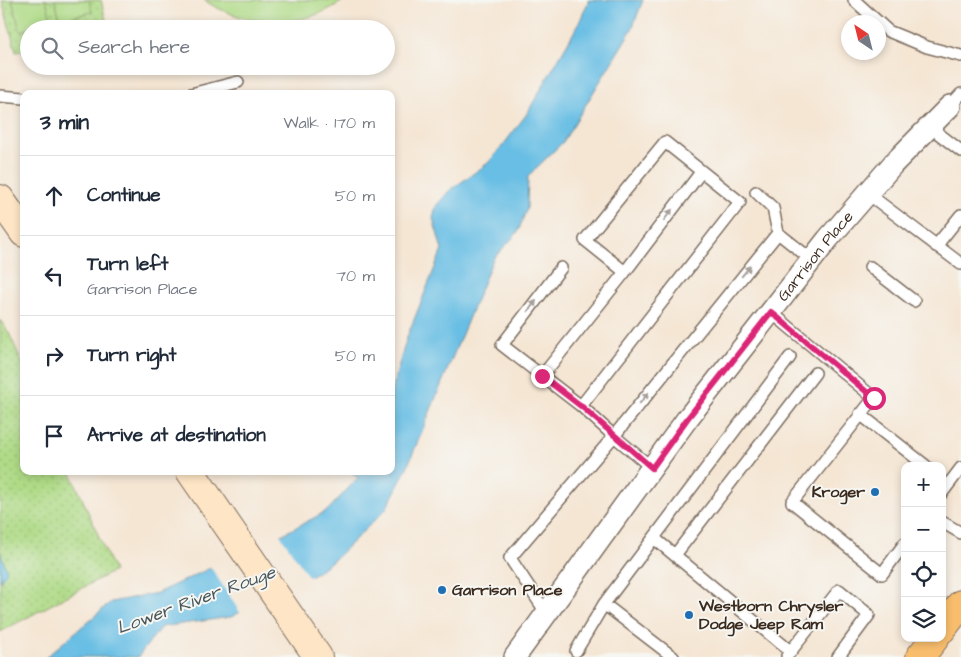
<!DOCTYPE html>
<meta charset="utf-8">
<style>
body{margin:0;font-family:"Architects Daughter",sans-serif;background:#f6f6f7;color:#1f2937}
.controls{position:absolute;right:15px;bottom:15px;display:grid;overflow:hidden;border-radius:10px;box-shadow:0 2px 8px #0003}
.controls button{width:45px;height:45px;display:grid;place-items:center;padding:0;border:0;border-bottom:1px solid #e0e1e3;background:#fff;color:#1f2937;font:25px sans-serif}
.compass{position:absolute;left:841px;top:15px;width:45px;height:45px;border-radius:50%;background:#fff;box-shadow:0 2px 8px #0003;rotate:325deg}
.stop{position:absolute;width:15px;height:15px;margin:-11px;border:4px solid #db2777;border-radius:50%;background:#fff}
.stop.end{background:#db2777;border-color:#fff;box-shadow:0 1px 5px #0008}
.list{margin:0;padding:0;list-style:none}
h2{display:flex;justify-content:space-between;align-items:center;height:65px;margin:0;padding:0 20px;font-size:21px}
h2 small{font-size:16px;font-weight:400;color:#747a83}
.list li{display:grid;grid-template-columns:32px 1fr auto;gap:15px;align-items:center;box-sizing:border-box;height:80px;padding:0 20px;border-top:1px solid #e0e1e3}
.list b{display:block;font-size:19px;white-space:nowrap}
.list p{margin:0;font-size:16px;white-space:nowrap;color:#747a83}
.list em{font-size:16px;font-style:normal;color:#747a83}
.icon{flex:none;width:28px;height:28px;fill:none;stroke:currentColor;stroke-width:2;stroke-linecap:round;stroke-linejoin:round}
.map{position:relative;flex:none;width:961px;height:657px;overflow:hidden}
.search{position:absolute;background:#fff;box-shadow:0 2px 8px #0003;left:20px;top:20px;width:375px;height:55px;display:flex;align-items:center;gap:12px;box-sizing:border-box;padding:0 18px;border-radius:28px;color:#747a83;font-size:19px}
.panel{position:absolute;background:#fff;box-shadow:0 2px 8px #0003;left:20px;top:90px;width:375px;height:385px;border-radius:10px}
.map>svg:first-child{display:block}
.grass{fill:url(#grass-dots);stroke:#758252}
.pitch{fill:#afda86;stroke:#758252}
.water{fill:#68bee4;stroke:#527481}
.pier{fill:#f5e6d4}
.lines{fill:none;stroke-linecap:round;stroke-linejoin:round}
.service-casing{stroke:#7c6c5e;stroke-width:14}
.minor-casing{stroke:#7c6c5e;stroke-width:24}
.secondary-casing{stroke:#7c6c5e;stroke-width:30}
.primary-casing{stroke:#7c6c5e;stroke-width:30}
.service{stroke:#fff;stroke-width:11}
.minor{stroke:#fff;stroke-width:21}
.secondary{stroke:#fde5c5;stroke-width:28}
.primary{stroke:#f9be6d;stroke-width:28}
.oneway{fill:#a79f9a}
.route{stroke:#db2777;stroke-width:6}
.poi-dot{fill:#1f6fb2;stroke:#f6f6f2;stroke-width:2}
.labels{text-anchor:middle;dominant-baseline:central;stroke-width:4;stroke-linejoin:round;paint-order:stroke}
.street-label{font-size:16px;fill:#3b2a1e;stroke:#f6f6f2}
.poi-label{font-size:16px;font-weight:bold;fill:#3b2a1e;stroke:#f6f6f2;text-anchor:start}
.water-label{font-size:18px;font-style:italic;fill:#485659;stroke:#f6f6f2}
</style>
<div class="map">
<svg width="961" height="657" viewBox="0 0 961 657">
<defs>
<pattern id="grass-dots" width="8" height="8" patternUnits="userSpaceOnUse" patternTransform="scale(1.25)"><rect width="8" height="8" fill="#afda86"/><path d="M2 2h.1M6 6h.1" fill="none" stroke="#97bb73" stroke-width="1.8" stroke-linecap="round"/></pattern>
</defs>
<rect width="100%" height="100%" fill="#f6f6f2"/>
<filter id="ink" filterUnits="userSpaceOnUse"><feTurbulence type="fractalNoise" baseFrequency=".02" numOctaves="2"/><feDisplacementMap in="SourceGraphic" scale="10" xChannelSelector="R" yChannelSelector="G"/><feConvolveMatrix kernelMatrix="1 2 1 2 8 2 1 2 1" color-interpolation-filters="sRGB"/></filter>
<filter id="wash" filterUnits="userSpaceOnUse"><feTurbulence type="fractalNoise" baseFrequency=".0096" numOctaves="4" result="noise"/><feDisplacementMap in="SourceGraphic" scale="20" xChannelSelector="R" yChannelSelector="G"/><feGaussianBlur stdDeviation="1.12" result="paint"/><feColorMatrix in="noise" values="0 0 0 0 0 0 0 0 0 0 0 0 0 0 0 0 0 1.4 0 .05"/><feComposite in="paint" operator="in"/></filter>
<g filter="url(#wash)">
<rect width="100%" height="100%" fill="#f5e6d4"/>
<!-- grass -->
<path class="grass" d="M2,0h99l7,28 -79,1v20l-13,3z
M0,320l9,13 15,34v104h46l44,100 -114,61z"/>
<!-- pitch -->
<path class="pitch" d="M12,0h34l6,23 -32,8z
M55,0h34l3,12 -32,8z
M204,0h140c-42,30 -98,28 -140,0z"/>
<!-- water -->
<path class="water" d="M589,0h54l-11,29 -69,113 -35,34 -1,32 -9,24 -25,27 -87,211 -20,39 -50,49 -19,14 -86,45 -70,10 -23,30h-92l65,-55 46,-9 126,-59 44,-23 31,-33 -8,-7h41v-79l16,-55 35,-87 -9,-32 3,-12 13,-15 39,-28 16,-19 22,-29 52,-90z
M0,551l7,20 -7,10z"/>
<!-- pier -->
<path class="pier" d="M279,533l31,46 -69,35 -31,-48z"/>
</g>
<g filter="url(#ink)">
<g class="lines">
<!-- service casing -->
<g class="service-casing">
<path id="service" d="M854,0l34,31 39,16 34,9
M191,94l47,-12
M0,96l24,2
M950,106l11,-12
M930,127l31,24
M756,192l17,16 5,25 34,27
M867,193l94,71
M936,246l25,-31
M870,267l44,34
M561,268l-59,77 79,61 159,-204 -75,-60 -80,98 40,32
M771,312l103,86 -82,104 90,72 23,-31
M542,376l83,-104 76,-100
M581,406l33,30 164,-203
M860,414l66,52
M942,493l19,-25
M942,522l19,11
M654,538l136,113
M675,555l140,-182
M604,604l69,53
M547,614l-37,-56 104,-122 38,32
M576,651l28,-47 186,-247
M787,656l52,-66 30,25 -31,42"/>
</g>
<!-- minor casing -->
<g class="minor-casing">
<g id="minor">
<path id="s1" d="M515,657l172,-238 141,-180 65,-75 57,-58"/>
</g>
</g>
<!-- secondary casing -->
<g class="secondary-casing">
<path id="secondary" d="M0,199l24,34
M190,471l128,186"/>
</g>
<!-- primary casing -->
<g class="primary-casing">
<path id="primary" d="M942,629l19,-25
M920,657l15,-19"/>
</g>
<!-- service -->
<use href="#service" class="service"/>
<!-- minor -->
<use href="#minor" class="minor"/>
<!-- secondary -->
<use href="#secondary" class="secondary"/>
<!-- primary -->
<use href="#primary" class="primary"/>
</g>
<!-- one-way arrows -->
<defs><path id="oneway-solid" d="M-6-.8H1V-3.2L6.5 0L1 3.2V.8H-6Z" transform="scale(1.25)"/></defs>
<g class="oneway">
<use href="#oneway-solid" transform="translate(668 215) rotate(-53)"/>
<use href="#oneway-solid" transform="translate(746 271) rotate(-51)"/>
<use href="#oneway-solid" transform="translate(532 306) rotate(-52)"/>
<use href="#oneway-solid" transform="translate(644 398) rotate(-51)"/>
</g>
</g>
<g class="lines" filter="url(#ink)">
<!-- route -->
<path class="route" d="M542,376l39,30 71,62 35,-49 84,-107 103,86"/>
</g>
<!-- markers -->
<g class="poi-dot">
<circle cx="875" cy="492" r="5"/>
<circle cx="442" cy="590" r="5"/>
<circle cx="689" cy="615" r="5"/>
</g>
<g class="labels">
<!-- street labels -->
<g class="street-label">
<text stroke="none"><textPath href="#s1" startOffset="501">Garrison Place</textPath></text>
</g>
<!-- poi labels -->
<g class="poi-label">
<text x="865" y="492" text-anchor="end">Kroger</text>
<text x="452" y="590">Garrison Place</text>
<text x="699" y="606">Westborn Chrysler<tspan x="699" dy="18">Dodge Jeep Ram</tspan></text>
</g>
<!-- water labels -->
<g class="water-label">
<text transform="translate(196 600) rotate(-20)">Lower River Rouge</text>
</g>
</g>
</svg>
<div class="controls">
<button>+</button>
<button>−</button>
<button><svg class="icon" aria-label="locate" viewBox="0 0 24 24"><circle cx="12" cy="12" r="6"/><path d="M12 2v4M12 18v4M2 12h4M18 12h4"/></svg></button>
<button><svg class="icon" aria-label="layers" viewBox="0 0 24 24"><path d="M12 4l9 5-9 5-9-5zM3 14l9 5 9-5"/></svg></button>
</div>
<svg class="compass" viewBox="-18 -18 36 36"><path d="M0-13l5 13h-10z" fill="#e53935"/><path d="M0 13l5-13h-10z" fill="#747a83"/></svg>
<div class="stop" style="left:874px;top:398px"></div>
<div class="stop end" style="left:542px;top:376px"></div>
<div class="search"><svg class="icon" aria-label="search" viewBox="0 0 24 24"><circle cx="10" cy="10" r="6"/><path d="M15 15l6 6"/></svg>Search here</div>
<section class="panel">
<h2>3 min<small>Walk · 170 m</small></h2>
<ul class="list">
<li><svg class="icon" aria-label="ahead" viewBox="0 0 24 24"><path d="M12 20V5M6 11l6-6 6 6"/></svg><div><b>Continue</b></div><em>50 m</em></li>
<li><svg class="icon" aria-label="left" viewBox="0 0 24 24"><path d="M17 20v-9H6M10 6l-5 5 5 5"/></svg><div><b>Turn left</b><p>Garrison Place</p></div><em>70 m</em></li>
<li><svg class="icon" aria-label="right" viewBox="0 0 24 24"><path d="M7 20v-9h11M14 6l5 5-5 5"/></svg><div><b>Turn right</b></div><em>50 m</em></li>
<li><svg class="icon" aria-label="arrive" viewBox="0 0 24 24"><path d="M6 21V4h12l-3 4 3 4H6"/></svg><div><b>Arrive at destination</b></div></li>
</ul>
</section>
</div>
